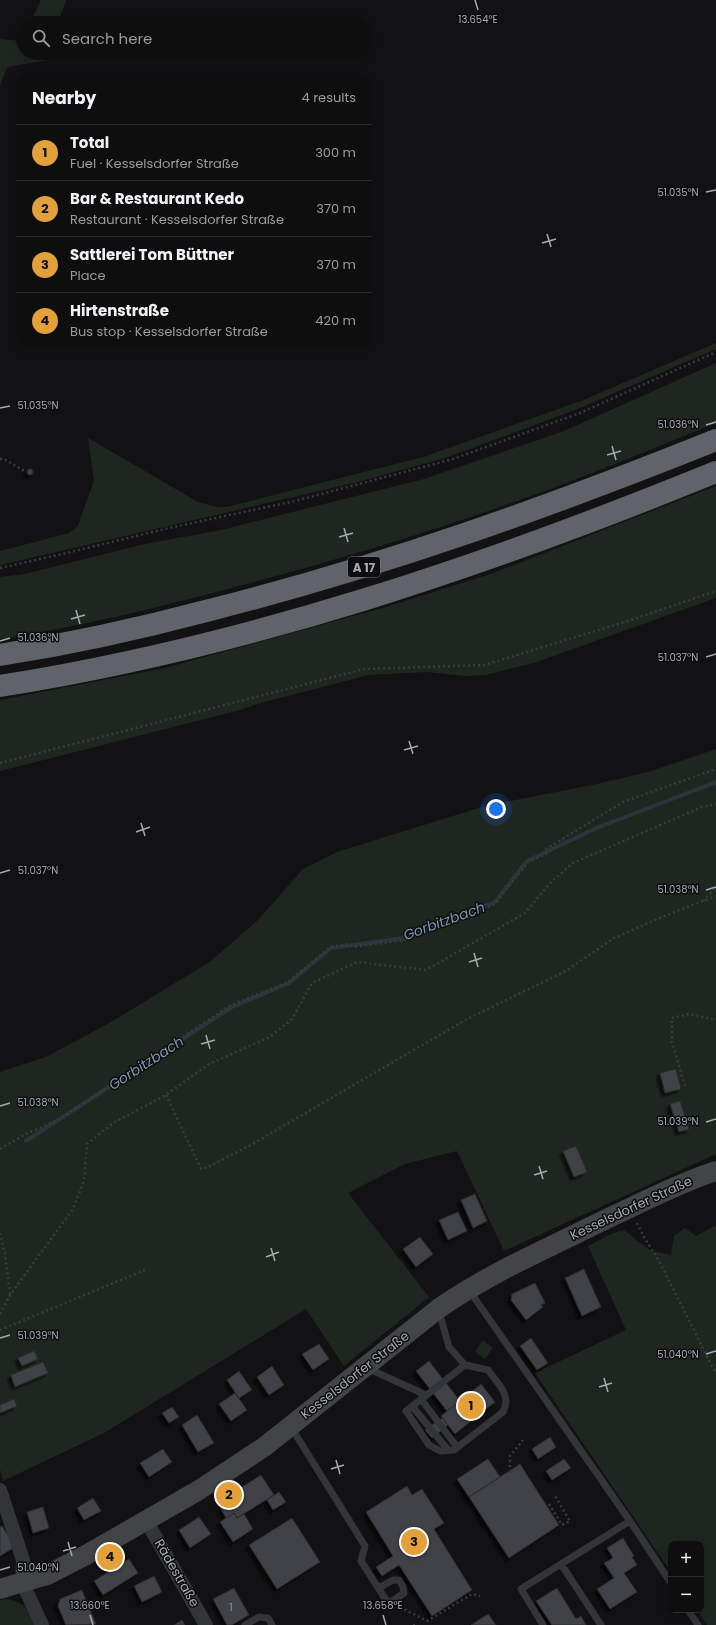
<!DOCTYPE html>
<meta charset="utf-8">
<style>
body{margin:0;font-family:Poppins,sans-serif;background:#1c1c1d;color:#f1f3f6}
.controls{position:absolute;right:12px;bottom:12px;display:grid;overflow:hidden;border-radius:8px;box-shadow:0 2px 10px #0003}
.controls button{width:36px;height:36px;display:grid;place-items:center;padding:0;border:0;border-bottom:1px solid #2e2e2f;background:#0e0e0f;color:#f1f3f6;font:20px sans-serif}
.you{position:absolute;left:496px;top:809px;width:14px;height:14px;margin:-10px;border:3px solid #fff;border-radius:50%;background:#1a73e8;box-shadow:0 0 0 6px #1a73e833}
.badge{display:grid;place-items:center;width:26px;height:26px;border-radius:50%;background:#e4a03a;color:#111;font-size:13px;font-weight:700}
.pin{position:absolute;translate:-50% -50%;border:2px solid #fff;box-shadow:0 1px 4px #0006}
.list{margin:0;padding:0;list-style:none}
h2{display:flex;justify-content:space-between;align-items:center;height:52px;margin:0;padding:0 16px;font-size:17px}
h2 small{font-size:13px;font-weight:400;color:#9b9c9e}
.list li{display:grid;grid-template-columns:26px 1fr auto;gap:12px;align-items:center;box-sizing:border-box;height:56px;padding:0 16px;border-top:1px solid #2e2e2f}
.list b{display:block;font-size:15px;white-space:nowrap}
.list p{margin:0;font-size:13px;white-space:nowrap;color:#9b9c9e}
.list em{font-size:13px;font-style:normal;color:#9b9c9e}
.icon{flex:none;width:22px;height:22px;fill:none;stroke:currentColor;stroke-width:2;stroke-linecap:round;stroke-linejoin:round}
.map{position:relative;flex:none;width:716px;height:1625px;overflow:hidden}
.search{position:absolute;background:#0e0e0f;box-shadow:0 2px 10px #0003;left:16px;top:16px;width:356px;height:44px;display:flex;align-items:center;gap:10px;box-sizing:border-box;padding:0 14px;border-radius:22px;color:#9b9c9e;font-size:15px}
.panel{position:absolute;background:#0e0e0f;box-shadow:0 2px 10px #0003;left:16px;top:72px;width:356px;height:276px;border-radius:16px}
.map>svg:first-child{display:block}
.green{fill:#1f261f}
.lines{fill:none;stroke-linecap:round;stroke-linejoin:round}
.stream{stroke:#2c353b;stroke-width:4}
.building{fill:#414247;stroke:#2c2c2f;filter:url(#shadow)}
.path{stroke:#3a3b3f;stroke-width:2.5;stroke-dasharray:2 3;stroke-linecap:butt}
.service{stroke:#333538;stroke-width:7}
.minor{stroke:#333538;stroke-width:14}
.secondary{stroke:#424448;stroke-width:20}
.motorway{stroke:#606369;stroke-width:22}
.ticks{fill:none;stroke:#a5aab3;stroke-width:1.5}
.labels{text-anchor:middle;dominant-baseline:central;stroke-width:3;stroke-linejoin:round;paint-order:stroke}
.number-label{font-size:11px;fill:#8c9098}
.shield{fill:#0d0d0f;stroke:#777b82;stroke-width:1}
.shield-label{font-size:12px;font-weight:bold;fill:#a5aab3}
.street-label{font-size:13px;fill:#a5aab3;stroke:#0d0d0f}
.water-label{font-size:14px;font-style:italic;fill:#7d99ac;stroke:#0d0d0f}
.ticks-label{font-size:10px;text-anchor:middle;fill:#a5aab3;stroke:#0d0d0f;stroke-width:3;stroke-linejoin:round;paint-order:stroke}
</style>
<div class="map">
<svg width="716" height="1625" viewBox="0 0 716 1625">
<defs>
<filter id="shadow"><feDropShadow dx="-3.5" dy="3.5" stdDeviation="1" flood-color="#0009"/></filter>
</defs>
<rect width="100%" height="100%" fill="#121214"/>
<!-- green -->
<path class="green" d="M41,0h25l-8,23h-28z
M0,39l22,2 1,-2v14h41l1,4 -58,10 -7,18z
M716,343v6l-141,61 -130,48 -87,24 -358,83v-14l69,-18 9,-7 16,-46 -6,-42 110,64 19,5h10l196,-50 158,-56z
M716,363v60c-50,20 -100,41 -150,60 -111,42 -224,76 -338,106 -75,20 -151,38 -228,50v-62l25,-3 120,-30 76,-14 203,-51 140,-48z
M716,486v112l-182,65 -48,12 -21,1 -38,-4 -58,3 -109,28 -23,8 -237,60v-71l165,-32 225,-62 103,-33z
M716,749v405l-212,97 -47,-100 -52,13 -57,29 81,104 -85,69 -38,-57 -202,124 -101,48 -3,-12v-397l46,-15 67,-36 98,-60 47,-41 45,-51 34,-17 148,-46 112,-22 54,-13z
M716,1225v400h-9l-10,-15h4v-66h-30v28l-136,-199 91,-43 -38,-84 23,-12 13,-4 25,20 22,5 3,-19 11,-8 11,8z
M483,1340l10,8 -8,11 -10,-8z
M5,1599c18,2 24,10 31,26h-36v-25z"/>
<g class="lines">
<!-- stream -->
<path class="stream" d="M26,1141l206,-134 57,-24 42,-35 74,-10 90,-36 32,-41 72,-34 117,-45"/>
</g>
<!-- building -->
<path class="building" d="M27 472a3 3 0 1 1 6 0a3 3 0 1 1-6 0Z
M676,1069l5,20 -16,4 -5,-20z
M680,1101l9,28 -10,3 -9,-28z
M576,1146l11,26 -13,5 -11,-26z
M475,1194l12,27 -14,7 -12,-28z
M458,1212l9,19 -19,9 -9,-20z
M420,1237l13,17 -17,13 -13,-18z
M584,1269l17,38 -19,9 -17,-38z
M535,1283l10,20 -4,2 2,2 -17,13 -15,-20 1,-6z
M531,1338l17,25 -11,7 -17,-24z
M319,1344l10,15 -16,11 -11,-16z
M34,1351l4,8 -16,7 -4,-8z
M429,1361l31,40 -13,10 -31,-40z
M43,1362l5,11 -33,14 -4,-12z
M272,1366l12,19 -15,10 -12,-18z
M239,1371l13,19 -13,8 -12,-18z
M481,1384l14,18 -40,32 -14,-18z
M235,1393l12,17 -16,11 -12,-17z
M14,1399l3,7 -17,7v-8z
M172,1407l7,10 -10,6 -7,-10z
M197,1415l17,28 -16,9 -16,-27z
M442,1418l6,7 -16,13 -7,-8z
M550,1437l6,10 -18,12 -6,-10z
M163,1449l9,13 -23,15 -9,-14z
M488,1459l12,18 -31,20 -12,-18z
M564,1459l7,9 -19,12 -6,-9z
M520,1464l39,61 -50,33 -40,-61z
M261,1475l13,20 -37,23 -3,-5 -8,5 -5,-9 7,-4 -6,-9 16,-10 1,3z
M407,1486l5,9 10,-6 22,34 -10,6 38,61 -40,26 -33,-51 -17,11 -6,-9 17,-11 -27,-44z
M279,1492l7,10 -13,8 -6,-10z
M93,1498l8,13 -17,9 -7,-12z
M43,1507l6,21 -16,5 -6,-21z
M234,1513l3,5 7,-4 9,15 -20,13 -13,-20z
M199,1517l12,17 -21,14 -11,-18z
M292,1518l28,44 -43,27 -28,-44z
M2,1526l13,21 -15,9v-29z
M623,1538l11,18 -2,1 5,8 -13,8 13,19 -27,17 -13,-20 17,-11 -10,-15 9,-5 -6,-10z
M129,1559l9,14 -35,22 -9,-14z
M154,1576l8,16 -20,10 -8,-16z
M234,1588l15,27 -17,10h-5l-14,-26z
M557,1588l19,31 5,-3 5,9h-34l-16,-24z
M82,1590l14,34 -30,1 -8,-19 2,-7z
M488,1614l8,11h-25z
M182,1620l3,5h-11z"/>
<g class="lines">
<!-- path -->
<path class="path" d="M0,459h4l22,13
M0,568l67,-15 102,-25 126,-27 158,-42 127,-46 136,-61
M0,763l364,-94 120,-4 141,-43 91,-31
M703,901l13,-14
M685,1086l-13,-44v-24l17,-4 27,6
M166,1095l35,74 7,-2 41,-21 218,-127 99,-48 48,-33 48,-21 54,-21
M0,1149l26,-15 32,-14 173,-115 57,-23 42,-35 19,-3 4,3 52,-7 90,-36 33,-42 18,-8v-5l77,-47 93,-33
M637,1223l7,14 15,24 57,113
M0,1233l5,21 5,40
M0,1314l10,-19 63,-86 11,-28 3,-37 26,-21 53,-28 43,-31 61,-27 22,-18 20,-36 45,-21 69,8 99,-57 25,-30 23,-20 129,-56 14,-3
M0,1330l145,-60
M510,1467v-11l13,-16
M549,1504l13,21 8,-4 -15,-25
M400,1607l27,14 45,-27 8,2
M413,1625h3"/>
<!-- service -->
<path class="service" d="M469,1290l161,231 -109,68 22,36
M439,1311l10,36 16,18 23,5c10,14 24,25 15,42l-49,38 -14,1 -11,-6 -23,-34 59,-46
M367,1368l59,27
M421,1399l36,48
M412,1406l36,44
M291,1427l74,119 -4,15 25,39 5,2 13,-9 -1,-6 -4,-7h-6l-14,8
M630,1521l41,62
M561,1564l40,61
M688,1610l10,15
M245,1625l14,-8 9,1 4,7"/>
<!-- minor -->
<path class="minor" d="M0,1490l23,70 -1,22 20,43
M147,1522l59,103"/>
<!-- secondary -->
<path class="secondary" d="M0,1589l47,-14 39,-20 113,-65 65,-43 174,-138c47,-33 99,-56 150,-81 42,-20 84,-42 128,-57"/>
<!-- motorway -->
<path class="motorway" d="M0,655c69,-11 138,-26 206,-44 175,-44 343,-104 510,-171
M0,686c247,-39 485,-120 716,-214"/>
</g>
<!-- ticks -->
<path class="ticks" d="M475,0l3,10M706,192l10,-2M547,234l4,13M542,243l14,-4M0,408l10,-2M706,425l10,-3M612,446l4,14M607,455l14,-4M344,528l4,14M339,537l14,-4M76,610l4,14M71,619l14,-4M0,641l10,-3M706,657l10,-3M409,741l4,13M404,750l14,-4M141,823l4,13M136,832l14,-5M0,873l10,-3M706,890l10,-3M474,953l4,14M469,962l13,-4M206,1035l4,14M201,1044l14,-4M0,1106l10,-3M706,1122l10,-3M539,1166l4,13M534,1175l13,-4M271,1248l4,13M266,1257l13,-5M0,1338l10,-3M706,1354l10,-3M604,1378l4,14M599,1387l13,-4M336,1460l4,14M331,1469l13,-4M68,1542l4,14M63,1551l13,-4M0,1570l10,-3M90,1615l3,10M383,1615l3,10"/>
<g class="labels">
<!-- number labels -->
<g class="number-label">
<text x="231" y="1607">1</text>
</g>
<!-- shield labels -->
<rect class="shield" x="348" y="557" width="32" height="20" rx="3"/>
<g class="shield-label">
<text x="364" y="567">A 17</text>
</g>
<!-- street labels -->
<g class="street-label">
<text transform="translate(631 1208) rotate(-25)">Kesselsdorfer Straße</text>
<text transform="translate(355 1375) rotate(-38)">Kesselsdorfer Straße</text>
<text transform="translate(177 1573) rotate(60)">Rädestraße</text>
</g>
<!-- water labels -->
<g class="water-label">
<text transform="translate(444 921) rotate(-20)">Gorbitzbach</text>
<text transform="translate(146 1063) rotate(-33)">Gorbitzbach</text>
</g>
</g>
<g class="ticks-label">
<text x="478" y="23">13.654°E</text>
<text x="678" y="196">51.035°N</text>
<text x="38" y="409">51.035°N</text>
<text x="678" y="428">51.036°N</text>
<text x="38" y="641">51.036°N</text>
<text x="678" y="661">51.037°N</text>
<text x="38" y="874">51.037°N</text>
<text x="678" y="893">51.038°N</text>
<text x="38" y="1106">51.038°N</text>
<text x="678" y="1125">51.039°N</text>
<text x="38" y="1339">51.039°N</text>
<text x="678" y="1358">51.040°N</text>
<text x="38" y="1571">51.040°N</text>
<text x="90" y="1609">13.660°E</text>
<text x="383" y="1609">13.658°E</text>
</g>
</svg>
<div class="controls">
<button>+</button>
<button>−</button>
</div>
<div class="you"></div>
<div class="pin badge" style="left:471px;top:1406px">1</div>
<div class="pin badge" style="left:229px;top:1495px">2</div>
<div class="pin badge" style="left:414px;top:1542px">3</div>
<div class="pin badge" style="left:110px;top:1557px">4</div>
<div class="search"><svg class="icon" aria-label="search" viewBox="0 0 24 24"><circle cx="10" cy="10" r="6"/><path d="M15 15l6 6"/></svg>Search here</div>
<section class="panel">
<h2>Nearby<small>4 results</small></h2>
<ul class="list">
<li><span class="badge">1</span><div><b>Total</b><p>Fuel · Kesselsdorfer Straße</p></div><em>300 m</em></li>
<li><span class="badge">2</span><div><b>Bar &amp; Restaurant Kedo</b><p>Restaurant · Kesselsdorfer Straße</p></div><em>370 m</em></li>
<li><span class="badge">3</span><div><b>Sattlerei Tom Büttner</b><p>Place</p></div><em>370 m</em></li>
<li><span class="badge">4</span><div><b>Hirtenstraße</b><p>Bus stop · Kesselsdorfer Straße</p></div><em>420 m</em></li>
</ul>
</section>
</div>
